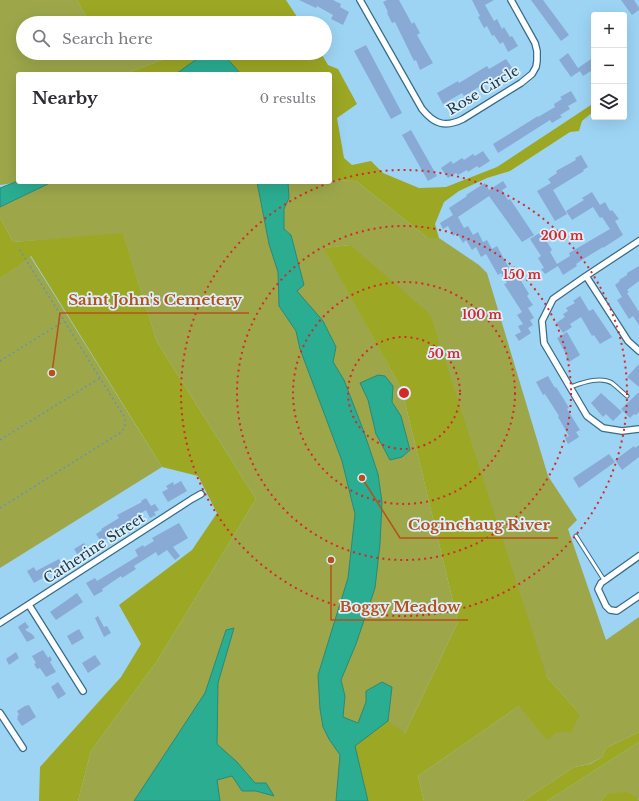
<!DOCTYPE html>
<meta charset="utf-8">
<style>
body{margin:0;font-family:"Libre Baskerville",serif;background:#f7f7f7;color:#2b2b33}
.controls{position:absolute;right:12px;top:12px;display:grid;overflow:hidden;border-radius:4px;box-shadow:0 4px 16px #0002}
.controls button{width:36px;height:36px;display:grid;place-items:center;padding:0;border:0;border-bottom:1px solid #e1e1e2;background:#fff;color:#2b2b33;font:20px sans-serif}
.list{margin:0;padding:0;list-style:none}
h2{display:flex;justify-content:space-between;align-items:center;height:52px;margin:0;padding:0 16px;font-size:17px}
h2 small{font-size:13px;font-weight:400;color:#7c7c81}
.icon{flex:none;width:22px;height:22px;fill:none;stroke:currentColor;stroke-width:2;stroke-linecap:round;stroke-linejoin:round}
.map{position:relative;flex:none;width:639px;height:801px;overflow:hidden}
.search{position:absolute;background:#fff;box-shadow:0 4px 16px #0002;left:16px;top:16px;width:316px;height:44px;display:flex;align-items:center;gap:10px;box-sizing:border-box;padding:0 14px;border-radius:22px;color:#7c7c81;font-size:15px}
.panel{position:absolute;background:#fff;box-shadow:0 4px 16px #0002;left:16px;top:72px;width:316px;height:112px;border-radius:4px}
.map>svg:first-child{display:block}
.green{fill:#9da74a}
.forest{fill:#9ca724}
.water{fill:#2bad91;stroke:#288a7a}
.building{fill:#88aad5}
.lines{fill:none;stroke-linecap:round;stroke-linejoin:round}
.lane-casing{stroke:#386c89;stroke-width:5}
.street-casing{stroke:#386c89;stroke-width:8}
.path{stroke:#6a93ab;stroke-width:1.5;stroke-dasharray:2 3;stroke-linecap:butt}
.lane{stroke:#fff;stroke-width:3}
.street{stroke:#fff;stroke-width:5.5}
.ring{fill:none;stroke:#d62828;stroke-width:2;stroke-dasharray:2 4}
.labels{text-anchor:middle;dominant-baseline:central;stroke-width:3.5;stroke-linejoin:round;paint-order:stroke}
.street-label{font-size:14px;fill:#223845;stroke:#dbf0fd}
.centre{fill:#d62828;stroke:#dbf0fd;stroke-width:2}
.ring-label{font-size:12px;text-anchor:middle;font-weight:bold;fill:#d62828;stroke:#dbf0fd;stroke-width:3.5;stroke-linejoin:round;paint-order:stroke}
.leader{fill:none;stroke:#b6511a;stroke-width:1.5}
.callout-dot{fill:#b6511a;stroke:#dbf0fd;stroke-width:1.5}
.callout-label{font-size:15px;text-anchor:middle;font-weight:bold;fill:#b6511a;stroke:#dbf0fd;stroke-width:3.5;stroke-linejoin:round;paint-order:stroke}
</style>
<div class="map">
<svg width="639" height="801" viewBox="0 0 639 801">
<rect width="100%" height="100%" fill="#9dd4f4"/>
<!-- green -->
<path class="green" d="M0,0h77l9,16 37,7h-100v30h158l-57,21h-106v107l-4,2 -14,2z
M330,180l26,1 72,57h11l40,27 8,8 61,203 29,44 -9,9 38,111 33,-23v115l-33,16 -4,9 -13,7 -15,3 -51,34h-99l-6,-25 101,-70 61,8 -33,-37 -197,-432 -25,3 77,142 56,232 -53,111 -1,68h-326l13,-50 66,-90 99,-162 -99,-157 -34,-108 -110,8 -13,-25v-10l52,-25h205l12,62 25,2 -3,-11 -7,-6v-20l5,-11 -1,-16h42z
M30,256l132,211 -162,101v-289z
M639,742v58l-1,-3 -31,-3 -6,7h-54z"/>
<!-- forest -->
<path class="forest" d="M77,0h209l15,23h-178l-37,-7z
M181,53h40l-33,21h-64z
M222,53h99l7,12 10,4 19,35 -20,14 7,40 8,7 19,-4 12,12 36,15 27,-1 51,-20 97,-64v8l-12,10 -3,10 -9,1 -60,39 -23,7 -28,13 -15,11 -9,22 4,14h-11l-72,-57 -26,-1v-106h-89z
M0,217l13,25 110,-9 34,109 99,157 -99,162 -66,90 -13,50h-39l1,-34 81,-90 20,-33 -22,-39 73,-55 25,-37 -19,-37 -36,-9 -131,-211 -31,23z
M350,245l80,69 117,363 33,37 -9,18h-14l-10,8 -28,-34 -101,70 6,25h-56l-13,-55 33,-25 17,12 53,-111 -56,-232 -78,-142z
M639,732v10l-92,59h-24l51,-34 16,-3 12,-7 4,-9z
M626,792l12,5 1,4h-38l6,-7z"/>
<!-- water -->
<path class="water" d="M205,53h17l19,21h-65z
M18,181v1h34l-52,25v-19z
M257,182h31l1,16 -5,11v20l7,6 13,50 -7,6 26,30 13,26 -3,15 11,18 20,52 14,42 4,28 -2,42 -5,44 -19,56 -15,36 4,16 -2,21 15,6 8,-21v-11l16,-9 10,5 -4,34 -33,25 13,55h-32l4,-46 -11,-16 -6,-12 -3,-18 -2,-34 30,-97 7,-64 -13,-53 -42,-112 -4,-18 -17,-25 -1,-34 -9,-28z
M378,375l7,1 8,10 -1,16 9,14 9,34 -8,7 -12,3 -14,-26 -8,-34 -8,-17z
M234,628l-16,55 -1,61 20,18 18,21h11l8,13 -18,-5h-14l-10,-15 -15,4 3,21h-86l71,-108 21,-63z"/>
<!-- building -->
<path class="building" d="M299,0h34l8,4 -1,3 9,5 -6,13 -12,-6 2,-4 -16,-9 -1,2z
M387,0h12l13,24 2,-2 6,11 -3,2 16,28 -13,7 -4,-10 -2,1 -19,-39 -3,1 -5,-10 1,-1 -5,-10z
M472,0h22l-9,5 9,16 3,-2 5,10 2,-2 6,10 2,-1 6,10 -10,6 -5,-10 -3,2 -6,-9 -2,1 -5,-10 -3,2 -6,-11 2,-1z
M531,0h12l26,35 -8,6z
M621,0h13l5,8v2l-7,5z
M366,45l36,68 -11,6 -37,-68z
M568,53l12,18 -9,6 -12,-17z
M594,57v12l-11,7 -5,-8z
M506,59l7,10 -19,12 -2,-2 -28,17 -2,-3 -19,11 -6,-11 21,-12 1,2 28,-17 2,3z
M571,91l6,10 -9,5 2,3 -10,6 2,2 -10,6 -2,-3 -52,33 -5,-9 45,-28v1l17,-10 -1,-3 8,-5 -2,-2z
M411,130l26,46 -9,5 -26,-46z
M483,151l7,10 -11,7 -2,-2 -9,6 -1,-2 -9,5 -2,-2 -8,5 -7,-10 10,-7 2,3 9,-6 2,2 9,-6 2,2z
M581,155l7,12 -5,3 1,1 -31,19 14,24 -12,7 -18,-30 14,-8 -3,-4 9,-6 -1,-2 20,-11 -1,-2z
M503,181l4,6 -5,3 6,10 2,-1 24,36 -12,7 -33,-46 -31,21 6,11 4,-2 5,9 5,-3 5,10 4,-2 5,9 5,-3 12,22 3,-2 17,28 -2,2 6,9 -5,3 6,10 -4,2 3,5 -5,3 3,5 -12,8 -4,-6 6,-3 -3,-6 5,-2 -6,-9 5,-3 -18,-28 3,-1 -6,-10 -3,2 -12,-21 -5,3 -5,-10 -4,3 -6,-10 -3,3 -6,-10 -4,3 -5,-10 -5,3 -3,-6 13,-8 -4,-7 18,-12 -1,-1 19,-12 4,7z
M592,192l8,13 5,-3 5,9 2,-1 7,9 -4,2 8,14 -20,13v-1l-18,11 -9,6 1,2 -14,9 -5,-9 -13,8 -4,-5 3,-1 -6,-10 3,-2 -11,-17 11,-7 11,18 -2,2 7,12 13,-8 -1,-3 41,-24 -8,-12 -2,1 -7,-11 -21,13 -6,-9 18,-11 -2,-2z
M639,266v15l-12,9 2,2 -2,1 12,19v13l-6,-9 -4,3 -12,-19 5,-3 -7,-12 5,-4 -1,-1 8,-5v-2z
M580,296l9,15 4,-2 19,28 -12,7 -6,-9 -2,1 -11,-19 -11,7 2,3 -9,6 -7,-10 9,-6 -2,-3 5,-3 -2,-3 9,-5 -2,-2z
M567,332l13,23 -11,7 -3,-5 1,-1 -10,-18z
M639,364v23l-12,-10z
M548,376l7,12 1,-1 7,11 6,10 -2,1 13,21 -4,2 3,5 -11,7 -3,-6 4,-2 -11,-19 1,-1 -14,-22 -2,1 -7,-13z
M639,392v20l-3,3 -2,-1 -4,4 -9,-9z
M601,393l21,19 -9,9 -7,-7 -3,3 -12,-14z
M639,445v12l-17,13 -7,-10 19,-14 1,2z
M609,454l6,8 -36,26 -6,-10z
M181,481l6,10 -19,11 -6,-10 6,-3 -2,-3 7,-4 1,3z
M146,498l5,8 4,-2 4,6 -5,2 2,3 -6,3 -4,-8 -15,9 1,2 -3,1 4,6 -7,3 -1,-2 -15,10 -1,-2 -8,5 -5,-8 6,-4 -1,-1 18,-11 -2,-3 25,-13 -1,-1z
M179,523l9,15 -15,9 7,9 -5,4 -8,-10 -9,6 -2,-4 -22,14 2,3 -14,9 -1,-2 -19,13 1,2 -9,5 -8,-13 9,-5 2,3 41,-25 -3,-6 8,-5 1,2 10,-6 -2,-3z
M84,543l5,9 -10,5 -5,-8z
M59,559l4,7 -29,17 -7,-12 7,-4 2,4z
M77,593l6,9 -27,18 -6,-8z
M98,616l6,11 3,-1 4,7 -7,4 -9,-19z
M25,622l4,5 -4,3 7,4 3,4 -8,4 -9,-15z
M79,629l5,9 -12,7 -5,-9z
M43,650l5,8 2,-2 2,4 -2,2 6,10 -10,5 -6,-9 -3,1 -3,-5 2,-1 -4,-7z
M16,652l3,6 -10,7 -3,-6z
M95,655l6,9 -13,9 -6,-10z
M58,682l8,12 -8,5 -7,-12z
M29,705l7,12 -14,9 -5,-7 1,-1 -1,-2 2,-1 -2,-4 8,-5z"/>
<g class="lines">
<!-- lane casing -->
<g class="lane-casing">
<path id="lane" d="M570,387c12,-4 30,-11 42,-4 5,4 10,9 15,13
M576,536l28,44"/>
</g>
<!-- street casing -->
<g class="street-casing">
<path id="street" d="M360,0l62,109c12,15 23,19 41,10l58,-36 11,-9 4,-7 1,-6v-10l-2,-8 -24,-43
M586,276l53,-35
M639,351l-11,-10 -42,-65 -33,23 -11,22 2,22 43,73 16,12 19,3 17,-2
M639,556l-38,27 -3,6 8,17 4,4 7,1 22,-15
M29,605l54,86
M0,623l192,-124 9,-5
M0,713l23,35"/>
</g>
<!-- path -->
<path class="path" d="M0,361l64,-40
M0,440l100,-62
M0,508l120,-75c5,-5 6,-8 5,-15l-107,-171"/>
<!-- lane -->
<use href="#lane" class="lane"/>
<!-- street -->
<use href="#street" class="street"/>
</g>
<!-- distance rings -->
<g class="ring">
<circle cx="404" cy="393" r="56"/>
<circle cx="404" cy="393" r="111"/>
<circle cx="404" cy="393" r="167"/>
<circle cx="404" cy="393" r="223"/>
</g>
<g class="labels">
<!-- street labels -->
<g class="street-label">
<text transform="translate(483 90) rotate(-31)">Rose Circle</text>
<text transform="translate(94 548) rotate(-33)">Catherine Street</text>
</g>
</g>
<circle cx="404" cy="393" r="6" class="centre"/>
<g class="ring-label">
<text x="562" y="240">200 m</text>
<text x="522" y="279">150 m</text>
<text x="482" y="319">100 m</text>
<text x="444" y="358">50 m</text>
</g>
<!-- callouts -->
<path class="leader" d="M52 373L60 313H249M362 478L400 538H558M331 560L331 620H468"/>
<g class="callout-dot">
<circle cx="52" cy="373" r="4"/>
<circle cx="362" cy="478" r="4"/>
<circle cx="331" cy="560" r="4"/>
</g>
<g class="callout-label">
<text x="155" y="305">Saint John's Cemetery</text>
<text x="479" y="530">Coginchaug River</text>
<text x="400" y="612">Boggy Meadow</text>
</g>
</svg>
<div class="controls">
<button>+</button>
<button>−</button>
<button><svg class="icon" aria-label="layers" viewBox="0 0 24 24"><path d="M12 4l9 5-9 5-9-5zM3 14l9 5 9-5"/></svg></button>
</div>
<div class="search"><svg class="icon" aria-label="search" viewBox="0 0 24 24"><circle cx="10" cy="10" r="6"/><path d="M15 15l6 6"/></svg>Search here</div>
<section class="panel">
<h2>Nearby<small>0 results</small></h2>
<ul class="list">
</ul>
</section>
</div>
